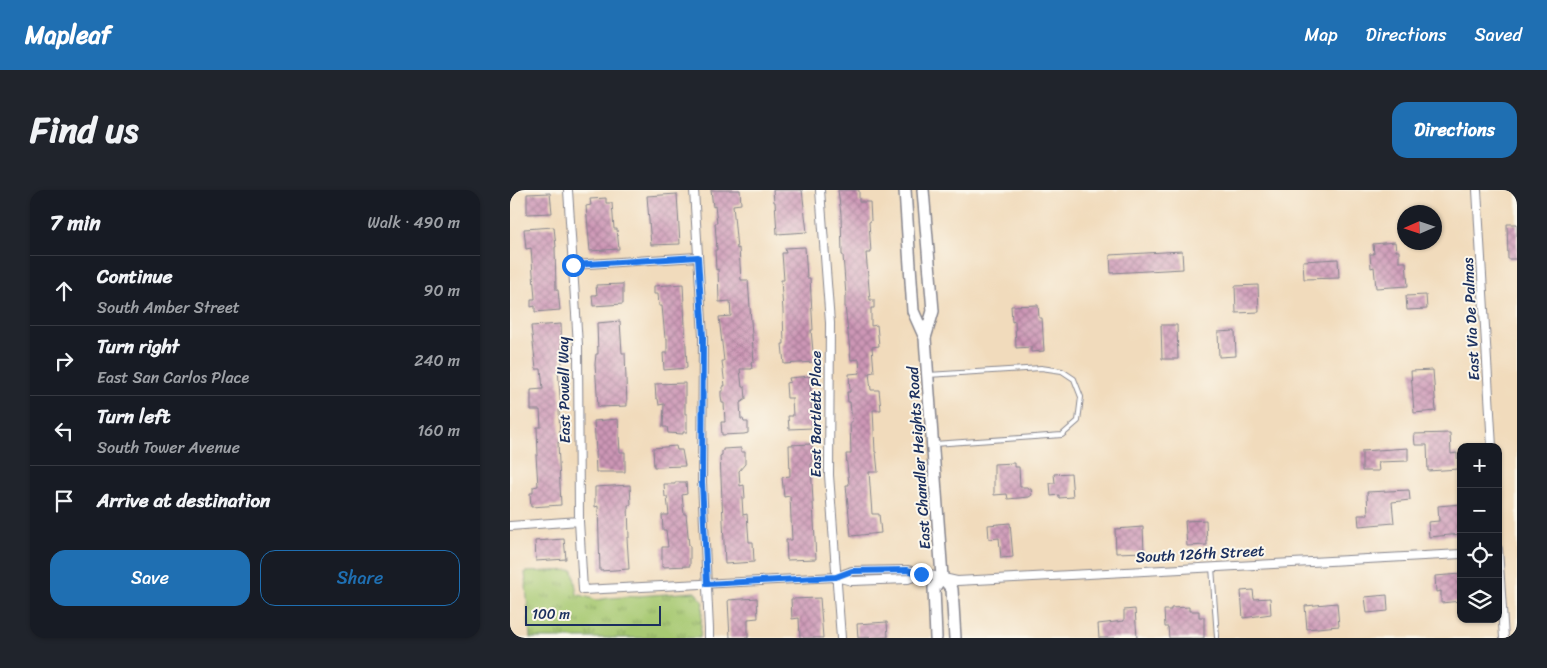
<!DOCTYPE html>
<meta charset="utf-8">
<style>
body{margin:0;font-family:Sriracha,sans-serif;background:#20242c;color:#f1f3f6}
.controls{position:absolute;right:15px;bottom:15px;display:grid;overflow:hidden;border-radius:10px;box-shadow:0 1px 4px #0004}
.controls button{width:45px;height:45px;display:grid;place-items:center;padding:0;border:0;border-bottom:1px solid #363941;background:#171b24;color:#f1f3f6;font:25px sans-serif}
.compass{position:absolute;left:887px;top:15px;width:45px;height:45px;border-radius:50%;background:#171b24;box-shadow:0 1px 4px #0004;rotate:267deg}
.scale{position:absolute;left:15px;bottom:12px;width:136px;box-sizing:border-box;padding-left:5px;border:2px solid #1b2f5e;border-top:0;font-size:14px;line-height:18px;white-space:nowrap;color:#1b2f5e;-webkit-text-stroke:4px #fbf7ec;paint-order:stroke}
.stop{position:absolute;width:15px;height:15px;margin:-11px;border:4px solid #1a73e8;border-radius:50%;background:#fff}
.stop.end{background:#1a73e8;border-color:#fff;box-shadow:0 1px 5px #0008}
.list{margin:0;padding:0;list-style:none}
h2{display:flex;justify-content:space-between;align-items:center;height:65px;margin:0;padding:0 20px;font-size:21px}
h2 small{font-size:16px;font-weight:400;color:#9ea1a6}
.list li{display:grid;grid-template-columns:32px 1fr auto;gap:15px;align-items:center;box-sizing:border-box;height:70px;padding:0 20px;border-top:1px solid #363941}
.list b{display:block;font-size:19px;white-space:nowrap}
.list p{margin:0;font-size:16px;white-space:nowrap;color:#9ea1a6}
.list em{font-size:16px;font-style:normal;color:#9ea1a6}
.actions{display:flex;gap:10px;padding:15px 20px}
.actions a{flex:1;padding:11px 0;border:1px solid #1f6fb2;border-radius:15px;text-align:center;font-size:18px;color:#1f6fb2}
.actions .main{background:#1f6fb2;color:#fff}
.icon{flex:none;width:28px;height:28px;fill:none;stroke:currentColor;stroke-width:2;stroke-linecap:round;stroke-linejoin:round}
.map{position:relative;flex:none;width:1007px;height:448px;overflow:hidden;border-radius:15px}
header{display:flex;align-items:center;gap:30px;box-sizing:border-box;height:70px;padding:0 25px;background:#1f6fb2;color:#fff}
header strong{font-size:24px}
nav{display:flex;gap:28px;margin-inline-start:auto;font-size:18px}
.intro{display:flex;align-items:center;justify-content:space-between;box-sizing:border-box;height:120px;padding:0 30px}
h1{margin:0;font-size:35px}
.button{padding:12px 22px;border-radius:15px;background:#1f6fb2;color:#fff;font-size:18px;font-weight:700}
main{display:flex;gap:30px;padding:0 30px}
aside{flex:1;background:#171b24;border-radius:15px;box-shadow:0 1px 4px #0004}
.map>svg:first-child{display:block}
.grass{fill:url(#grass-tufts);stroke:#617c68}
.building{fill:url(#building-cross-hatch)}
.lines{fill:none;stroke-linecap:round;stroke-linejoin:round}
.service-casing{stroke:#86858d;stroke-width:6}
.minor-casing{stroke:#86858d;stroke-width:10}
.secondary-casing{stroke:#86858d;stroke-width:14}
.service{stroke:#fff;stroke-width:4}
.minor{stroke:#fff;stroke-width:8}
.secondary{stroke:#fff;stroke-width:11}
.route{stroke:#1a73e8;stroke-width:6}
.labels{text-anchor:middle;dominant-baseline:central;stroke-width:4;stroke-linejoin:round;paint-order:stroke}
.street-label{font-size:15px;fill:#1b2f5e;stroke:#fbf7ec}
</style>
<header>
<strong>Mapleaf</strong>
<nav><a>Map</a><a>Directions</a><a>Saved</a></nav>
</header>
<div class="intro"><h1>Find us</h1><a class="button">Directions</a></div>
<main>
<aside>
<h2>7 min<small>Walk · 490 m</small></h2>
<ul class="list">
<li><svg class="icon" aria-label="ahead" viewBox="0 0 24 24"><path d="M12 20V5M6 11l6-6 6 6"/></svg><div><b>Continue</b><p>South Amber Street</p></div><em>90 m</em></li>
<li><svg class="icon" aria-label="right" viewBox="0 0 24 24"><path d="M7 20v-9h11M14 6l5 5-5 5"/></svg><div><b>Turn right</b><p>East San Carlos Place</p></div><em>240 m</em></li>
<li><svg class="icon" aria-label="left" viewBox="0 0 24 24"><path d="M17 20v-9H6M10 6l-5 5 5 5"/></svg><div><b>Turn left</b><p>South Tower Avenue</p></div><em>160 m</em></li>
<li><svg class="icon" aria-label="arrive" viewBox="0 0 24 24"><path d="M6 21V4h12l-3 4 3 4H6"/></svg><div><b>Arrive at destination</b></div></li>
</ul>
<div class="actions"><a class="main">Save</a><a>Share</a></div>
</aside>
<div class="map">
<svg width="1007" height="448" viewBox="0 0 1007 448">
<defs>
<pattern id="grass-tufts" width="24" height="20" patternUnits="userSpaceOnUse" patternTransform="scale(1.25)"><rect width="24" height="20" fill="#a7c972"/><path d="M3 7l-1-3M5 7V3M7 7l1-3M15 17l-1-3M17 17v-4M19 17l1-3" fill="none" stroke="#87a461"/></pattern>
<pattern id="building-cross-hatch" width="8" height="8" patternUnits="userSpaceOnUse" patternTransform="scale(1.25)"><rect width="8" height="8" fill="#cd97b6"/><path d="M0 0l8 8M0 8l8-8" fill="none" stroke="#a67c97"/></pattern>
</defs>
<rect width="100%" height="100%" fill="#fbf7ec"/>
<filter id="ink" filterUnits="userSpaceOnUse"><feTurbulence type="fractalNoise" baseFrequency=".02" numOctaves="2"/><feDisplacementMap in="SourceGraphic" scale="10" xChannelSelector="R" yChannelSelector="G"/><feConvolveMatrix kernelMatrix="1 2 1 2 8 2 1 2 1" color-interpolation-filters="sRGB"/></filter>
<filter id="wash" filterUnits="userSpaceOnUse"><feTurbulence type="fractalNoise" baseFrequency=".0096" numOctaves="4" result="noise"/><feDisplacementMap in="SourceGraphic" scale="20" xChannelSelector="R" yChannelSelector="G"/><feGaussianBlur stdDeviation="1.12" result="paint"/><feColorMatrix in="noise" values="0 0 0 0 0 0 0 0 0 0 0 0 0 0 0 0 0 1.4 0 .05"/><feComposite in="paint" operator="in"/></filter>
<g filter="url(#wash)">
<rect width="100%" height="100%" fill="#f1dbbc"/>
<!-- grass -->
<path class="grass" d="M63,380l4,24 20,6 12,-2 86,-6 8,9 -3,37h-170l-5,-66z"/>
<g id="blocks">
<!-- building -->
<path class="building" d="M201,0h29l1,14 -8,1 4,44 2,-1 2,32h7l6,82h-3l1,7h-12l2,18h3l1,12 -6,4 1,16h2l1,3h4v11l-4,1 -22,1 -1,-13h4l-1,-19h-2l-1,-7v-5h2v-5h2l-3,-25h2l-5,-44 12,-1 -1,-15 -11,1 -1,-33 -2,1 -1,-20h2l-2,-27h2l-2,-17 -2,1z
M263,0h29l5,42 -30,2 -2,-32h-1z
M328,0h21v12h11l1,19 -2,1 2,31h-5l4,47h4v8h-3v18l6,-1 2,21 -7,1 2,25 -5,1 2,17h8l2,20h-8l2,42h1l2,20h-9l3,42h7l2,19 -30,3 -1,-10 -4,-41h3l-3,-31h5l-1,-32h2l-2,-20h-2l-1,-10h3l-1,-18 11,-1 -1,-14 -8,1 -6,-54v-10h1l-3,-41h-1l-1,-41z
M40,3l2,20 -25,1v-20z
M167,4l3,50 -29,1 -4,-49z
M96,8v5h6l2,26h3l2,20 -29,2 -4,-45 5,-1 -1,-6z
M997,34h10v35h-9z
M44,37l2,20h-1l1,43h2l2,20 -25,2v-6l-4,1v-8h4l-4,-51 -5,1 -2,-20z
M885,52l1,9h3v11h7l2,24 -32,2 -2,-21 -3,1 -1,-14h4l-1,-10z
M295,57l2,31h3l3,52h-2l3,32 -30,2 -2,-20h2l-1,-33 -2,-31h3l-2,-27h4l-1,-5z
M672,61l1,18 -72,4 -1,-18z
M828,69l1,19 -35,1 -1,-18z
M113,94v20l-30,2 -1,-11h5l-1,-10z
M173,94l4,84 -23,2 -1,-17h4v-15h-2l-3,-32h-3l-1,-12h-4v-8z
M748,95l1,27 -23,1 -1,-27z
M916,105l1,14 -20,1 -1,-14z
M528,115l1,13h3l2,33 -13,1v-5l-15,1 -1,-27 -3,1 -1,-16z
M110,131l2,32h3l2,53 -29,1 -3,-43 1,-10h2l-1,-31z
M51,134l1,45h-4l3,40h-2l1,33h-2l3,63 -30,2 -1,-14h3v-6l5,-1 -2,-31h2l-1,-28h4l-1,-17h-9v-20l12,-1 -2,-20h-5l-5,-43z
M651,135h16l1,34h-16z
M725,141l1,25 -17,1 -1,-25z
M923,180l3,41 -22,2 -3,-42z
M300,186l2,52 -23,1 -1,-13h5l-1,-18h-5l-1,-15 4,-1 -1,-4z
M175,193v31h2v18h-4v2l-15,-1 -1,-6h-4l1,-23 -5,1 -1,-6 -2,-1 -1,-14z
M108,229l2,33h5v20h-29l-1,-20h1l-2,-31z
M940,243l1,21 6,-1 1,16 -30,2 -1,-26h-12l-1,-11z
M302,254v20h-1l5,95 -29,1 -1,-20h6l-2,-44 -6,1 -2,-20 8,-1 -1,-31z
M166,256l1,4h5l3,16 -31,1 -1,-19z
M231,258v4h4v12l-6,7 1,15 4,-1 1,13h-3l1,17 4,-1 2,28h4l1,20 -29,2 -5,-108 2,-1v-4h1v-2z
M898,258v13l-30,1 1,9h-17v-20z
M504,273v4h5l1,20h8v2h3l1,6 -3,2 -21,2 -1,-5 -13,1v-31z
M561,283l2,24 -14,1v-3l-8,1 -1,-13h5l-1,-9z
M165,292h11l1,12 -5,1 2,19h2l3,32h1v20l-28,1v-20h6l-2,-17h-3l-1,-15h7l-2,-18h-2l-1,-13h11z
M120,295l1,20h-3l1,33h-2l2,31 -29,2 -2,-65 -3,1v-20z
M899,300l1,10 -18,2 2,21 -35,3 -1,-11h10l-1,-23z
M951,314v30l-32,3 -1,-15 11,-1 -1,-15z
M696,330l1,25 -20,1 -2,-25z
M500,333l3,34 -12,1 -2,-20 -10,1 -1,-14z
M633,337l1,25 -28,1 -1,-24z
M54,349l2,20 -30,2 -1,-20z
M951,384v27l-20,2v-12l-5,1 -1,-16z
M743,400l1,9 16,-1 1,16 -28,4 -2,-27z
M877,405l1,16 -21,2 -2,-16z
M247,408l1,20 -10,1v19h-18l-2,-38z
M310,408l3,40h-23l-1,-20 -7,1 -1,-20z
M827,413l2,23 -32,3 -2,-23z
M679,417v4h10v6h5v21h-35l-1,-11h-3l-1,-17h7v-2z
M625,419l2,29h-38l-1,-14 26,-3v-11z
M377,432l1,15 -30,1 -1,-14z"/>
</g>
</g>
<g filter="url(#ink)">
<use href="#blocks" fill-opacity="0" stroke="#86858d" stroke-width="1"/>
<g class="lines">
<!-- service casing -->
<g class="service-casing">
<path id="service" d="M418,185l113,-7 21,3 12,8 7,18 -3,24 -16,14 -128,9
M702,377l5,70"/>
</g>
<!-- minor casing -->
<g class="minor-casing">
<path id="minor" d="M58,0l10,155 1,176 4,69 253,-13 16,-6 55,-1 50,11 504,-27
M184,0l9,147 -1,145 7,147v9
M310,0l10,133 -1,152 12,163
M967,0l15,257
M63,75l124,-8
M0,336l69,-5
M988,359l6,89
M326,387l16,4 56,-2 13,-5"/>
</g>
<!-- secondary casing -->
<g class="secondary-casing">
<path id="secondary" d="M395,0l8,121 12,27 17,239 10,12 3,49
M413,0l10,121 -8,27
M426,448l-2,-50 8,-11"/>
</g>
<!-- service -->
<use href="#service" class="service"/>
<!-- minor -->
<use href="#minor" class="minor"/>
<!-- secondary -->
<use href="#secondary" class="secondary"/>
</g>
</g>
<g class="lines" filter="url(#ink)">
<!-- route -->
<path class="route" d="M63,75l125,-8 5,80 -1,145 5,102 129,-7 16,-6 55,-1 14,4"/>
</g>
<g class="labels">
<!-- street labels -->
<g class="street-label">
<text transform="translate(961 129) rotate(-93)">East Via De Palmas</text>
<text transform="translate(54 200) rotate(-91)">East Powell Way</text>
<text transform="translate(306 224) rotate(-90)">East Bartlett Place</text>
<text transform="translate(409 268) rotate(-94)">East Chandler Heights Road</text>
<text transform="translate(690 364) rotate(-3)">South 126th Street</text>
</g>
</g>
</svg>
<div class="controls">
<button>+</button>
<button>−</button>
<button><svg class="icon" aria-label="locate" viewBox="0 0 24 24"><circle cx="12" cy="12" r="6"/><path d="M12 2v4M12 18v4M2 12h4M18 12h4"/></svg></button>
<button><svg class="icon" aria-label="layers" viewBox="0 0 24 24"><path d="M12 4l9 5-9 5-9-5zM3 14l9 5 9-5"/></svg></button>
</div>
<svg class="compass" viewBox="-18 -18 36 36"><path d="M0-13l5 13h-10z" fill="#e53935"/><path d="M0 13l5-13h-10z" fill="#9ea1a6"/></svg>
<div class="scale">100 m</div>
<div class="stop" style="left:63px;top:75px"></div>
<div class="stop end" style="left:411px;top:384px"></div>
</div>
</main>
